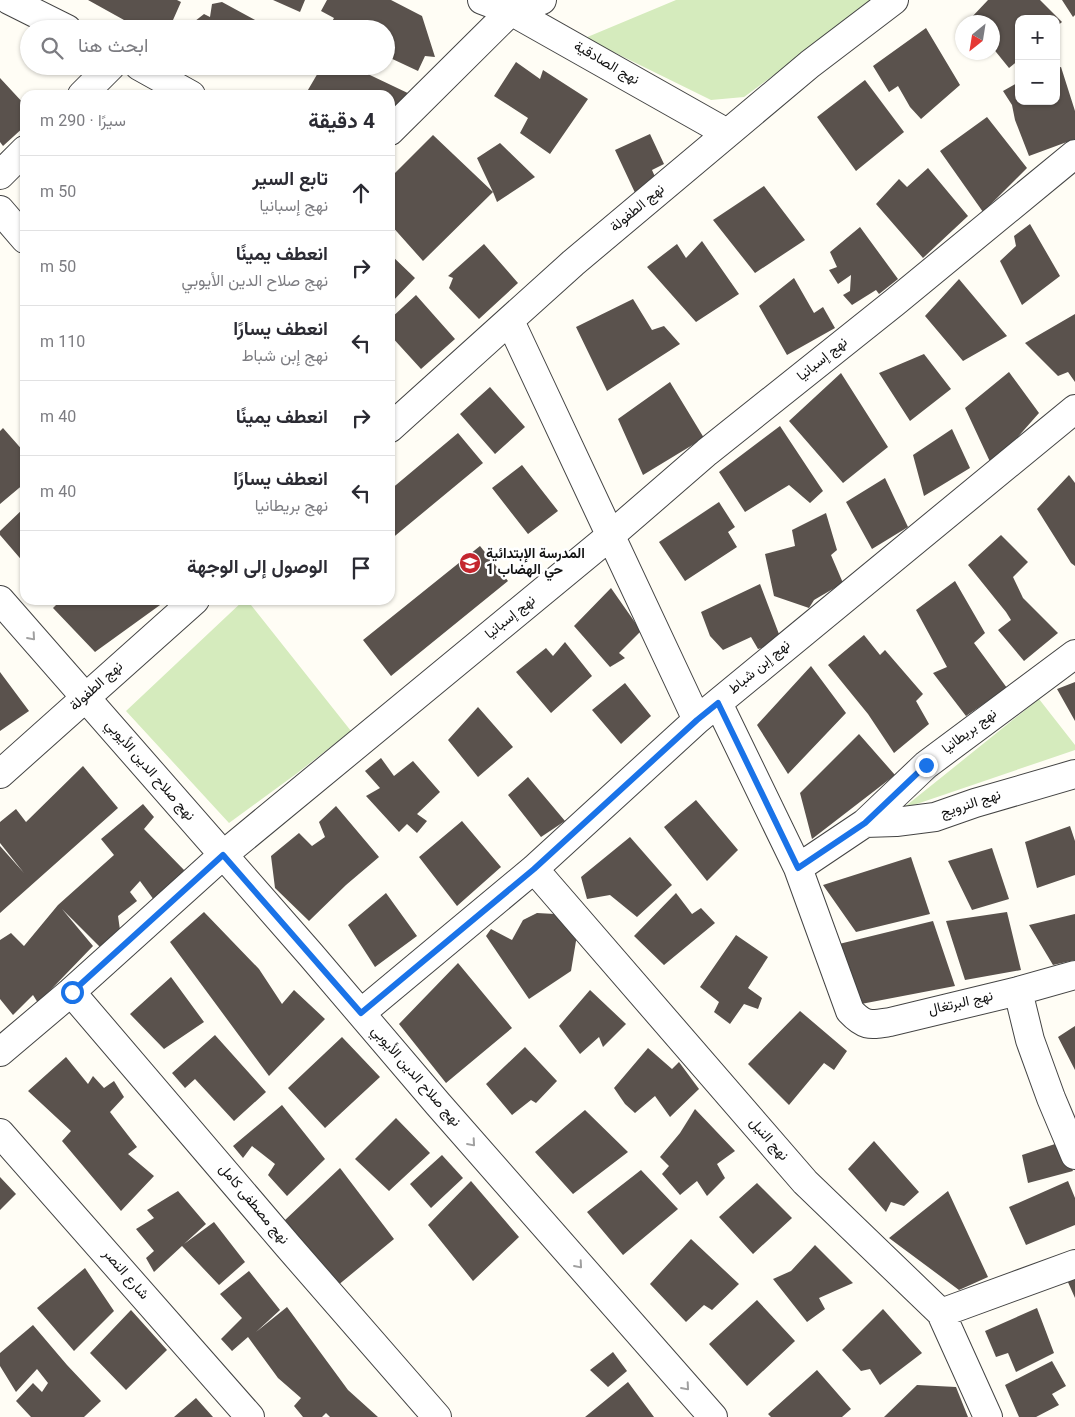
<!DOCTYPE html>
<html lang="ar">
<meta charset="utf-8">
<style>
body{margin:0;font-family:Georgia,Vazirmatn,serif;background:#f7f7f7;color:#2b2b33;direction:rtl}
.controls{position:absolute;right:15px;top:15px;display:grid;overflow:hidden;border-radius:10px;box-shadow:0 1px 4px #0004}
.controls button{width:45px;height:45px;display:grid;place-items:center;padding:0;border:0;border-bottom:1px solid #e1e1e2;background:#fff;color:#2b2b33;font:25px sans-serif}
.compass{position:absolute;left:955px;top:15px;width:45px;height:45px;border-radius:50%;background:#fff;box-shadow:0 1px 4px #0004;rotate:210deg}
.stop{position:absolute;width:15px;height:15px;margin:-11px;border:4px solid #1a73e8;border-radius:50%;background:#fff}
.stop.end{background:#1a73e8;border-color:#fff;box-shadow:0 1px 5px #0008}
.list{margin:0;padding:0;list-style:none}
h2{display:flex;justify-content:space-between;align-items:center;height:65px;margin:0;padding:0 20px;font-size:21px}
h2 small{font-size:16px;font-weight:400;color:#7c7c81}
.list li{display:grid;grid-template-columns:32px 1fr auto;gap:15px;align-items:center;box-sizing:border-box;height:75px;padding:0 20px;border-top:1px solid #e1e1e2}
.list b{display:block;font-size:19px;white-space:nowrap}
.list p{margin:0;font-size:16px;white-space:nowrap;color:#7c7c81}
.list em{font-size:16px;font-style:normal;color:#7c7c81}
.icon{flex:none;width:28px;height:28px;fill:none;stroke:currentColor;stroke-width:2;stroke-linecap:round;stroke-linejoin:round}
.map{position:relative;flex:none;width:1075px;height:1417px;overflow:hidden;direction:ltr}
.search{position:absolute;background:#fff;box-shadow:0 1px 4px #0004;left:20px;top:20px;width:375px;height:55px;display:flex;align-items:center;gap:12px;box-sizing:border-box;padding:0 18px;border-radius:28px;color:#7c7c81;font-size:19px}
.panel{position:absolute;background:#fff;box-shadow:0 1px 4px #0004;left:20px;top:90px;width:375px;height:515px;border-radius:15px;direction:rtl}
.map>svg:first-child{display:block}
.green{fill:#d5ebbd}
.building{fill:#5a524d}
.lines{fill:none;stroke-linecap:round;stroke-linejoin:round}
.minor-casing{stroke:#444;stroke-width:30}
.minor{stroke:#fff;stroke-width:28}
.oneway{stroke:#a0a0a0}
.route{stroke:#1a73e8;stroke-width:6}
.labels{text-anchor:middle;dominant-baseline:central;stroke-width:5;stroke-linejoin:round;paint-order:stroke}
.street-label{font-size:14px;fill:#111;stroke:#fff}
.poi-label{font-size:14px;font-weight:bold;fill:#111;stroke:#fff;text-anchor:start}
</style>
<div class="map">
<svg width="1075" height="1417" viewBox="0 0 1075 1417">
<rect width="100%" height="100%" fill="#fffdf5"/>
<!-- green -->
<path class="green" d="M676,0h198l1,1 -131,96 -33,3 -126,-62z
M244,600h3l104,131 -55,43 -67,49 -103,-112z
M1039,699l36,46v5l-173,59z"/>
<!-- building -->
<path class="building" d="M88,0h89l4,2 -12,27h-50l5,-9z
M273,0h32l-5,12z
M327,0h64l31,16 13,41 -10,-1 -7,15 -32,-15v-27h-58l6,-11 -13,-7z
M988,0h52l22,22 -6,5v-8h-37v41l-10,8 -17,-21v-25h-18l-4,-3z
M1062,0h13v15l-2,2z
M222,2l35,19 -4,8h-62l-1,-4 14,-11 6,3 2,-13z
M926,28l34,57 -39,34 -11,-12 -12,-21 -9,6 -16,-26z
M516,62l24,17 3,-9 45,29 -38,55 -30,-21 8,-15 -34,-22z
M322,66h29l63,30 -24,18v-19h-85z
M1061,67l14,44v28l-46,17 -14,-36 -3,-15 -9,-14 16,-9v19h37v-33z
M0,78l25,27v21l-22,20 -3,-4z
M865,80l39,52 -48,39 -39,-54z
M987,117l40,51 -44,44 -43,-61z
M650,134l14,30 -12,6 4,9 -19,18 -22,-47z
M433,135l60,57 -16,-34 23,-15 35,34 -38,25 -4,-10 -70,69 -33,-37v-46z
M928,168l40,48 -45,42 -47,-54 23,-25 8,8z
M764,186l41,54 -50,33 -42,-53z
M1030,224l30,52 -38,29 -22,-44 16,-15 -2,-10z
M860,227l38,52 -19,15 -3,-4 -24,15 -9,-10 7,-4 1,-16 -13,9 -9,-14 8,-3 -7,-15z
M702,241l37,53 -43,28 -49,-55 30,-23 9,14z
M484,244l34,39 -39,36 -30,-31 4,-10 -5,-2z
M390,254l25,24 -25,26z
M794,278l20,35 9,-6 12,21 -48,27 -28,-49z
M959,279l48,57 -44,25 -38,-45z
M416,295l39,44 -34,30 -31,-34v-16z
M633,299l19,31 12,-4 16,18 -73,47 -31,-64z
M1075,314v68l-7,-10 -10,4 -33,-33z
M924,354l27,35 -41,32 -31,-48z
M1009,372l30,41 -47,53 -27,-58z
M841,373l47,74 -45,36 -54,-62z
M670,382l34,56 -61,37 -25,-56z
M490,387l35,40 -30,27 -35,-40z
M780,426l43,65 -13,12 -21,-18 -44,27 -26,-40z
M3,428l22,25v30l-25,21v-73z
M952,429l18,39 -46,28 -11,-41z
M458,433l25,30 -93,77v-50z
M522,465l36,46 -30,23 -36,-46z
M1069,475l6,8v83l-4,-3 -34,-54z
M885,478l23,49 -36,22 -26,-47z
M719,502l16,25 -7,5 9,15 -52,34 -26,-39z
M25,507v57l-25,-29v-4z
M826,513l11,37 -6,5 12,28 -29,17 -5,8 -35,-12 -9,-42 30,-8 -3,-16z
M1001,535l27,27 -15,15 10,21 35,35 -34,28 -26,-31 13,-10 -5,-8 -38,-47z
M480,546l28,35 -117,95 -28,-36z
M955,581l30,52 -11,10 33,45 -41,28 -33,-43 14,-6 -31,-57z
M760,584l22,58 -24,7 -7,-12 -28,13 -13,-14 -9,-24z
M611,588l30,43 -22,22 6,5 -15,9 -36,-41z
M61,600h106l-72,52 -42,-44z
M864,635l16,20 5,-5 38,44 -7,7 13,23 -35,29 -26,-39 -40,-49z
M565,642l27,34 -41,37 -35,-41 30,-24 7,8z
M811,666l35,47 -58,61 -31,-49z
M0,672l29,39 -29,20z
M1075,682v39l-18,-32z
M625,683l26,33 -30,28 -29,-34z
M478,707l35,40 -35,30 -30,-37z
M859,734l36,41 -83,64 -12,-46z
M381,758l13,18 19,-15 27,31 -23,22 10,7 -10,12 -10,-9 -8,8 -33,-36 14,-8 -15,-17z
M83,766l35,42 -118,105v-67l24,27 -24,-30v-21l16,-13 10,13z
M528,777l37,44 -24,16 -33,-42z
M696,800l42,50 -31,31 -43,-54z
M143,804l11,13 -10,12 41,42 -31,29 -14,-19 -10,11 7,9 -19,15 2,14 -18,19 -40,-40 31,37 -55,57 -5,-8 -20,20 -13,-16v-59l11,-7 13,13 34,-41 56,-50 -13,-16z
M336,806l43,51 -33,28 -37,36 -34,-33 -4,-32 28,-23 13,13 13,-9 -6,-15z
M462,821l39,46 -44,39 -38,-49z
M1070,826l5,15v34l-38,13 -12,-46z
M630,837l42,48 -35,32 -27,-22 -23,4 -6,-22z
M992,848l17,51 -37,11 -24,-49z
M911,857l19,57 -74,18 -33,-47z
M386,893l31,43 -42,31 -27,-42z
M676,893l16,21 9,-6 14,15 -51,42 -30,-29z
M204,912l55,57 23,35 12,-14 31,29 -56,57 -99,-134z
M1007,912l14,58 -56,10 -19,-59z
M537,913l18,1 22,21 -6,36 -42,28 -43,-63 5,-7 21,11 11,-20z
M1075,914v46l-22,5 -24,-40z
M933,921l22,65 -94,18 -22,-60z
M736,935l32,22 -20,31 14,10 -4,11 -14,-5 -14,20 -16,-12 5,-10 -19,-15z
M458,963l54,65 -66,55 -47,-59z
M171,977l33,45 -40,27 -34,-35z
M590,990l36,34 -23,23 -4,-10 -19,17 -21,-28z
M800,1011l47,40 -13,19 -10,-7 -35,42 -41,-41z
M1075,1026v44l-17,-33z
M215,1035l51,57 -32,29 -39,-42 -10,9 -13,-15z
M342,1037l38,40 -55,51 -37,-40z
M525,1047l32,34 -21,22 -5,-3 -19,15 -26,-31z
M648,1048l24,21 7,-7 20,27 -29,28 -15,-21 -20,17 -10,-9 -11,-16z
M66,1057l22,27 5,-8 11,12 10,-7 10,16 -14,15 27,35 -9,7 26,22 -33,35 -59,-70 9,-10 -43,-40z
M282,1105l43,54 -38,37 -19,-21 7,-11 -23,-18 -9,12 -10,-12z
M695,1109l40,42 -18,13 8,14 -18,18 -10,-15 -17,14 -18,-21 7,-8 -9,-9 20,-24z
M585,1110l43,42 -55,42 -38,-42z
M396,1118l34,35 -41,38 -34,-32z
M874,1141l45,51 -15,14 -13,-4 -5,10 -38,-43z
M1061,1142l12,29 -45,12 -6,-28z
M442,1155l21,23 -32,30 -21,-24z
M340,1168l54,71 -57,47 -53,-65z
M641,1170l37,39 -55,46 -36,-43z
M0,1177l16,17 -16,16z
M471,1181l48,56 -46,44 -45,-56z
M1068,1181l7,17v27l-49,20 -17,-38z
M757,1183l35,35 -39,36 -34,-37z
M178,1191l28,33 -22,20 30,-22 31,40 -26,23 -37,-39 -28,26 -8,-14 8,-7 -18,-22 18,-11 -7,-8z
M948,1191l40,86 -29,13 -70,-52z
M691,1239l48,45 -27,26 -8,-5 -18,17 -36,-38z
M815,1245l38,38 -34,15 6,11 -18,13 -34,-43 18,-8z
M85,1268l29,43 -40,40 -37,-43z
M249,1271l31,39 -24,22 31,-25 61,83 30,27h-48l-4,-4 -4,4h-19l-9,-11 7,-8 -23,-20 -30,-41 -16,14 -11,-12 21,-21 -22,-24z
M1075,1276v22l-8,-18z
M757,1300l38,41 -48,45 -38,-42z
M1037,1308l17,45 -38,19 -8,-19 -12,4 -11,-26z
M883,1309l39,44 -42,32 -10,-16 -9,2 -19,-21z
M131,1310l36,40 -41,40 -36,-37z
M33,1325l34,40 34,36 -17,16h-53l-15,-16 17,-18 9,9 6,-9 -11,-14 -21,23 -16,-26v-13z
M613,1352l14,19 -19,16 -18,-17z
M1052,1361l14,25 -14,8 7,11 -23,12h-17l-14,-32z
M817,1370l34,39 -9,8h-71l-3,-3z
M628,1382l26,35h-69z
M917,1385l39,2 12,30h-84z
M196,1398l17,19h-39z"/>
<g class="lines">
<!-- minor casing -->
<g class="minor-casing">
<path id="minor" d="M9,0l58,29
M482,0l29,11 216,122
M139,66l52,29
M82,95l29,-29
M390,131l121,-120 31,-11
M0,175l25,-25
M0,210l25,29
M510,321l187,399
M390,428l183,-165 237,-199 84,-64
M0,600l311,355 127,149 275,313
M718,703l80,165 52,143c15,16 20,14 40,11l128,-31 57,-16
M0,774l195,-174
M865,823l31,-1 39,-5 40,-14 100,-29
M798,868l67,-45 61,-58 149,-111
M534,869l271,313 136,131 47,104
M1018,991l12,49 21,58 24,57
M71,992l217,254 149,171
M361,1013l173,-144 163,-149 378,-311
M0,1052l71,-60 152,-137 387,-319 97,-84 188,-150 180,-148
M0,1133l250,284
M941,1313l134,-49"/>
</g>
<!-- minor -->
<use href="#minor" class="minor"/>
</g>
<!-- one-way arrows -->
<defs><path id="oneway-chevron" d="M-2-3.5L2.5 0L-2 3.5" fill="none" stroke-width="1.6" stroke-linecap="round" stroke-linejoin="round" transform="scale(1.25)"/></defs>
<g class="oneway">
<use href="#oneway-chevron" transform="translate(32 637) rotate(49)"/>
<use href="#oneway-chevron" transform="translate(472 1143) rotate(49)"/>
<use href="#oneway-chevron" transform="translate(579 1265) rotate(49)"/>
<use href="#oneway-chevron" transform="translate(686 1387) rotate(49)"/>
</g>
<g class="lines">
<!-- route -->
<path class="route" d="M72,992l151,-137 138,158 173,-144 163,-149 21,-17 80,165 67,-45 61,-58"/>
</g>
<!-- icons -->
<defs>
<g id="school-disc" transform="scale(1.125)"><circle r="9.5" fill="#c4262e" stroke="#fff"/><path d="M0-5L7-2L0 1L-7-2ZM-4 1L0 2.5L4 1V4Q0 6-4 4Z" fill="#fff"/></g>
</defs>
<g fill-rule="evenodd">
<use href="#school-disc" x="470" y="563"/>
</g>
<g class="labels">
<!-- street labels -->
<g class="street-label">
<text transform="translate(606 64) rotate(30)">نهج الصادقية</text>
<text transform="translate(638 209) rotate(-40)">نهج الطفولة</text>
<text transform="translate(823 360) rotate(-39)">نهج إسبانيا</text>
<text transform="translate(511 618) rotate(-39)">نهج إسبانيا</text>
<text transform="translate(760 668) rotate(-40)">نهج إبن شباط</text>
<text transform="translate(97 687) rotate(-42)">نهج الطفولة</text>
<text transform="translate(970 732) rotate(-37)">نهج بريطانيا</text>
<text transform="translate(149 771) rotate(49)">نهج صلاح الدين الأيوبي</text>
<text transform="translate(971 805) rotate(-18)">نهج النرويج</text>
<text transform="translate(961 1004) rotate(-13)">نهج البرتغال</text>
<text transform="translate(415 1077) rotate(49)">نهج صلاح الدين الأيوبي</text>
<text transform="translate(768 1140) rotate(49)">نهج النيل</text>
<text transform="translate(253 1205) rotate(50)">نهج مصطفى كامل</text>
<text transform="translate(125 1275) rotate(49)">شارع النصر</text>
</g>
<!-- poi labels -->
<g class="poi-label">
<text x="486" y="555">المدرسة الإبتدائية<tspan x="486" dy="16">حي الهضاب 1</tspan></text>
</g>
</g>
</svg>
<div class="controls">
<button>+</button>
<button>−</button>
</div>
<svg class="compass" viewBox="-18 -18 36 36"><path d="M0-13l5 13h-10z" fill="#e53935"/><path d="M0 13l5-13h-10z" fill="#7c7c81"/></svg>
<div class="stop" style="left:72px;top:992px"></div>
<div class="stop end" style="left:926px;top:765px"></div>
<div class="search"><svg class="icon" aria-label="search" viewBox="0 0 24 24"><circle cx="10" cy="10" r="6"/><path d="M15 15l6 6"/></svg>ابحث هنا</div>
<section class="panel">
<h2>4 دقيقة<small>سيرًا · 290 m</small></h2>
<ul class="list">
<li><svg class="icon" aria-label="ahead" viewBox="0 0 24 24"><path d="M12 20V5M6 11l6-6 6 6"/></svg><div><b>تابع السير</b><p>نهج إسبانيا</p></div><em>50 m</em></li>
<li><svg class="icon" aria-label="right" viewBox="0 0 24 24"><path d="M7 20v-9h11M14 6l5 5-5 5"/></svg><div><b>انعطف يمينًا</b><p>نهج صلاح الدين الأيوبي</p></div><em>50 m</em></li>
<li><svg class="icon" aria-label="left" viewBox="0 0 24 24"><path d="M17 20v-9H6M10 6l-5 5 5 5"/></svg><div><b>انعطف يسارًا</b><p>نهج إبن شباط</p></div><em>110 m</em></li>
<li><svg class="icon" aria-label="right" viewBox="0 0 24 24"><path d="M7 20v-9h11M14 6l5 5-5 5"/></svg><div><b>انعطف يمينًا</b></div><em>40 m</em></li>
<li><svg class="icon" aria-label="left" viewBox="0 0 24 24"><path d="M17 20v-9H6M10 6l-5 5 5 5"/></svg><div><b>انعطف يسارًا</b><p>نهج بريطانيا</p></div><em>40 m</em></li>
<li><svg class="icon" aria-label="arrive" viewBox="0 0 24 24"><path d="M6 21V4h12l-3 4 3 4H6"/></svg><div><b>الوصول إلى الوجهة</b></div></li>
</ul>
</section>
</div>
